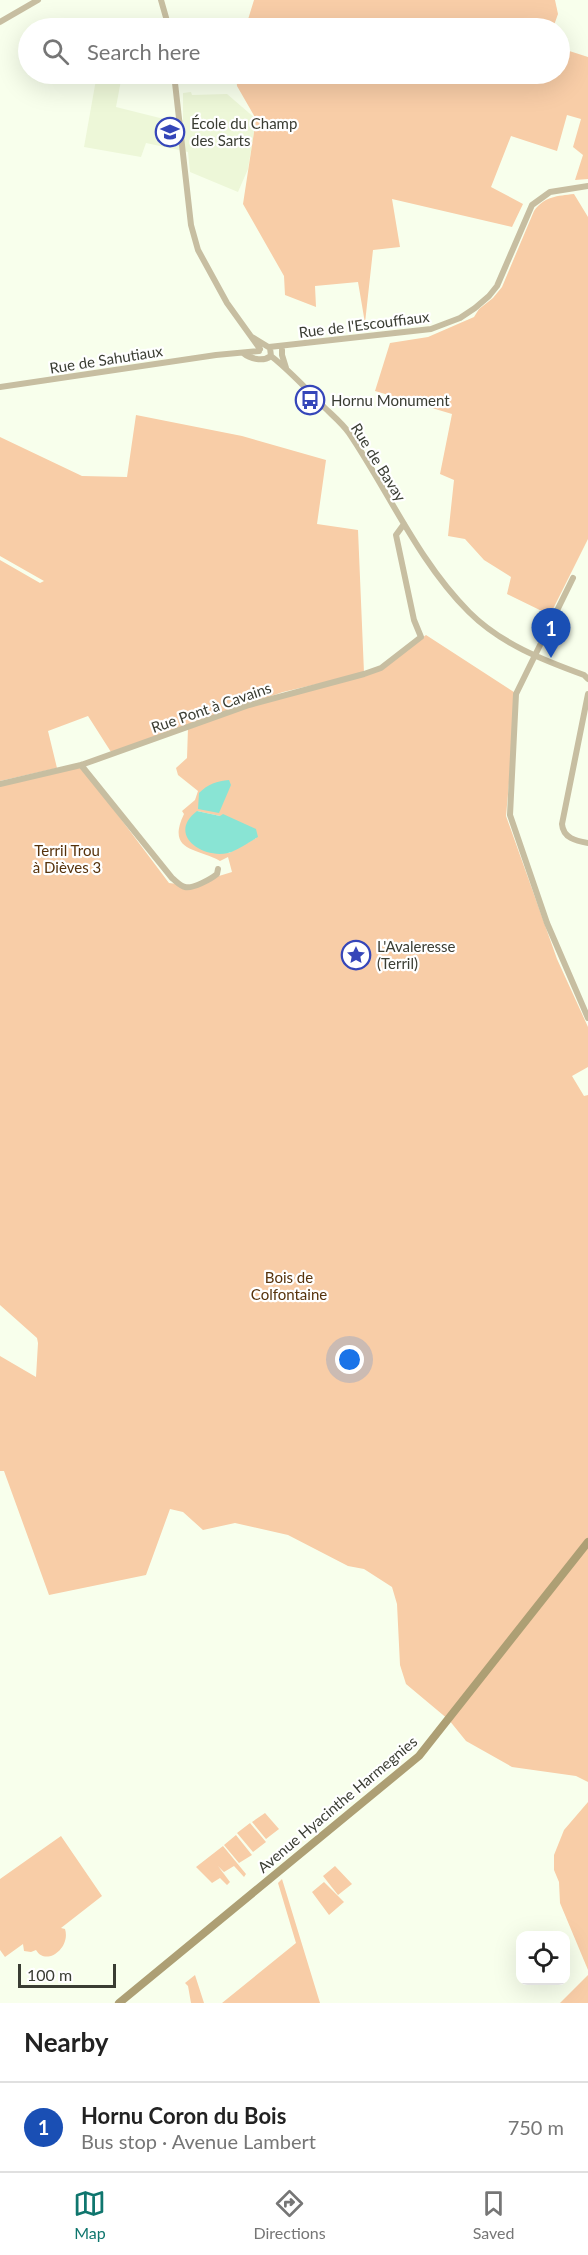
<!DOCTYPE html>
<meta charset="utf-8">
<style>
body{margin:0;font-family:Lato,sans-serif;background:#f6f6f6;color:#222}
.controls{position:absolute;right:18px;bottom:18px;display:grid;overflow:hidden;border-radius:12px;box-shadow:0 6px 24px #0002}
.controls button{width:54px;height:54px;display:grid;place-items:center;padding:0;border:0;border-bottom:2px solid #e0e0e0;background:#fff;color:#222;font:30px sans-serif}
.scale{position:absolute;left:18px;bottom:15px;width:98px;box-sizing:border-box;padding-left:6px;border:3px solid #3a3d33;border-top:0;font-size:16px;line-height:21px;white-space:nowrap;color:#3a3d33;-webkit-text-stroke:4px #fff;paint-order:stroke}
.you{position:absolute;left:350px;top:1360px;width:21px;height:21px;margin:-15px;border:4px solid #fff;border-radius:50%;background:#1a73e8;box-shadow:0 0 0 9px #1a73e833}
.badge{display:grid;place-items:center;width:39px;height:39px;border-radius:50%;background:#0f766e;color:#fff;font-size:20px;font-weight:700}
.pin{position:absolute;translate:-50% -50px;filter:drop-shadow(0 2px 3px #0008)}
.pin::after{content:'';position:absolute;top:32px;width:21px;height:18px;background:inherit;clip-path:polygon(0 0,100% 0,50% 100%)}
.list{margin:0;padding:0;list-style:none}
h2{display:flex;justify-content:space-between;align-items:center;height:78px;margin:0;padding:0 24px;font-size:26px}
h2 small{font-size:20px;font-weight:400;color:#767676}
.list li{display:grid;grid-template-columns:39px 1fr auto;gap:18px;align-items:center;box-sizing:border-box;height:90px;padding:0 24px;border-top:2px solid #e0e0e0}
.list b{display:block;font-size:22px;white-space:nowrap}
.list p{margin:0;font-size:20px;white-space:nowrap;color:#767676}
.list em{font-size:20px;font-style:normal;color:#767676}
.icon{flex:none;width:33px;height:33px;fill:none;stroke:currentColor;stroke-width:2;stroke-linecap:round;stroke-linejoin:round}
.map{position:relative;flex:none;width:588px;height:2003px;overflow:hidden}
.search{position:absolute;background:#fff;box-shadow:0 6px 24px #0002;left:18px;right:18px;top:18px;height:66px;display:flex;align-items:center;gap:15px;box-sizing:border-box;padding:0 21px;border-radius:33px;color:#767676;font-size:22px}
.sheet{height:168px;background:#fff}
nav{display:flex;justify-content:space-around;align-items:center;box-sizing:border-box;height:84px;border-top:2px solid #e0e0e0;background:#fff;font-size:16px;color:#767676}
nav a{display:grid;justify-items:center;gap:3px}
nav .on{color:#0f766e}
.map>svg:first-child{display:block}
.built{fill:#edf7d8}
.green{fill:#f8cda7;fill-rule:evenodd}
.water{fill:#89e4d4}
.lines{fill:none;stroke-linecap:round;stroke-linejoin:round}
.street{stroke:#c7bea1;stroke-width:6}
.secondary{stroke:#ad9f74;stroke-width:8}
.labels{text-anchor:middle;dominant-baseline:central;stroke-width:4.5;stroke-linejoin:round;paint-order:stroke}
.poi-label{font-size:15px;fill:#3a3d33;stroke:#fff;text-anchor:start}
.street-label{font-size:15px;fill:#3a3d33;stroke:#fff}
.park-label{font-size:15px;fill:#57330c;stroke:#fff}
</style>
<div class="map">
<svg width="588" height="2003" viewBox="0 0 588 2003">
<rect width="100%" height="100%" fill="#f8ffec"/>
<!-- built -->
<path class="built" d="M97,74l25,1 -6,32 44,11 23,2v-27l8,-1 1,3 35,-1 29,25 -8,50 -10,23 -48,-20 -2,-20 -42,-9 -5,14 -57,-10z"/>
<!-- green -->
<path class="green" d="M254,0h301l3,14 -5,14h-338l1,-9 30,7z
M560,48l28,9v122l-13,1 8,-25 -10,-8 8,-28 -14,-4 -10,36 -46,-15 -20,51 32,17 -11,23 -120,-28 8,48 -27,3 -8,73 -7,-41 -43,4 1,21 -31,-12 -1,-19 -41,-72 13,-85 -19,-33 -1,-12h324z
M574,194l14,23v322l-38,76 -43,-21 4,-17 -27,-17 -19,-21 -17,-3 6,-56 -14,-6 12,-60 -77,-23 15,-48 38,-6 46,-20 5,-8 14,-11 9,-11 32,-76c11,-15 23,-15 40,-17z
M136,415l106,21 84,24 -9,64 41,6 6,143 -81,19 -172,60 -23,-36 -40,15 9,37 -57,13v-221l40,23 4,-2 -44,-25v-119l82,39 45,1z
M426,635l91,59 -11,122 51,143 31,68v40l-16,9 12,20 4,-1v687l-12,-6 -64,-9 -46,-26 -17,-21 -43,-36 -6,-19 -3,-61 -5,-17 -28,-18 -16,-3 -60,-31 -53,-12 -32,7 -20,-18 -13,-3 -24,66 -97,20 -45,-124h-4v-115l36,21 2,-34 -1,-5 -37,-33v-520l81,-19 88,117 8,1 6,3 49,-15 -4,-15 -8,4c-23,-13 -54,-9 -36,-47l-2,-3 13,-11 3,-9 -20,-16 -2,-7 11,-10 1,-30 59,-21 131,-37zM197,811l23,5 34,14 2,8 -27,15h-8z
M588,1802v168l-28,-67 -1,-21 -5,-12v-15l10,-25z
M265,1813l14,16 -13,10 -14,-17z
M250,1823l16,19 -13,10 -16,-19z
M236,1835l16,20 -13,8 -15,-18z
M61,1836l41,60 -41,32 4,1c6,19 -19,38 -29,21l-5,2 -7,-1 -1,-7 -18,13 -5,-7v-71z
M223,1846l23,28 -2,3 -10,-11 -10,6 -6,-6 12,16 -3,3 -7,-7 -8,5 -16,-16z
M335,1866l17,18 -14,11 -15,-19z
M282,1879l38,124h-98l74,-60 -18,-60z
M324,1882l20,20 -15,13 -17,-23z
M195,1975l9,28h-13l-3,-17 -3,-3z
M588,1975v28h-28z"/>
<!-- water -->
<path class="water" d="M229,780l2,5 -12,28 -21,-4 1,-16c9,-9 18,-12 30,-13z
M197,811l23,5 3,-2 33,15 2,8c-9,5 -20,13 -30,16 -27,6 -61,-19 -31,-42z"/>
<g class="lines">
<!-- street -->
<path class="street" d="M161,0l8,28
M0,22l38,-22
M174,74l17,151 7,25 29,53 33,46
M252,337l18,11 1,8c19,15 36,33 53,51 8,8 18,16 25,26 40,59 69,128 120,179 32,32 74,48 115,63l4,4
M269,347l162,-18 29,-11 15,-10 14,-12 8,-10 35,-81 18,-13 38,-6
M282,350v5l4,13
M243,353c7,6 20,9 28,3
M0,387l216,-32 43,-4
M573,578l-57,116 -6,121 37,108 41,95
M588,694l-26,130c1,14 14,17 26,19
M81,765l91,113c4,3 8,8 13,9 8,2 26,-8 32,-13l1,-5
M0,784l81,-19 168,-60 115,-31 17,-6 40,-31 -7,-17 -18,-85 8,-11"/>
<!-- secondary -->
<path class="secondary" d="M119,2003l300,-247 169,-214"/>
</g>
<!-- icons -->
<defs>
<g id="school-ring" transform="scale(1.5)"><circle r="9.5" fill="#fff" stroke="#3546b9" stroke-width="1.5"/><path d="M0-5L7-2L0 1L-7-2ZM-4 1L0 2.5L4 1V4Q0 6-4 4Z" fill="#3546b9"/></g>
<g id="bus-ring" transform="scale(1.5)"><circle r="9.5" fill="#fff" stroke="#3546b9" stroke-width="1.5"/><path d="M-5-6H5V4H4V6H2V4H-2V6H-4V4H-5ZM-3.5-4V0h7V-4ZM-3.5 1.2v1.5H-2V1.2ZM2 1.2v1.5H3.5V1.2Z" fill="#3546b9"/></g>
<g id="sight-ring" transform="scale(1.5)"><circle r="9.5" fill="#fff" stroke="#3546b9" stroke-width="1.5"/><path d="M0-6L1.8-2.2L6-1.7L2.9 1.2L3.7 5.4L0 3.3L-3.7 5.4L-2.9 1.2L-6-1.7L-1.8-2.2Z" fill="#3546b9"/></g>
</defs>
<g fill-rule="evenodd">
<use href="#school-ring" x="170" y="132"/>
<use href="#bus-ring" x="310" y="400"/>
<use href="#sight-ring" x="356" y="955"/>
</g>
<g class="labels">
<!-- poi labels -->
<g class="poi-label">
<text x="191" y="123">École du Champ<tspan x="191" dy="17">des Sarts</tspan></text>
<text x="331" y="400">Hornu Monument</text>
<text x="377" y="946">L'Avaleresse<tspan x="377" dy="17">(Terril)</tspan></text>
</g>
<!-- street labels -->
<g class="street-label">
<text transform="translate(364 324) rotate(-7)">Rue de l'Escouffiaux</text>
<text transform="translate(106 359) rotate(-9)">Rue de Sahutiaux</text>
<text transform="translate(379 462) rotate(58)">Rue de Bavay</text>
<text transform="translate(211 707) rotate(-19)">Rue Pont à Cavains</text>
<text transform="translate(337 1804) rotate(-40)">Avenue Hyacinthe Harmegnies</text>
</g>
<!-- park labels -->
<g class="park-label">
<text x="67" y="850">Terril Trou<tspan x="67" dy="17">à Dièves 3</tspan></text>
<text x="289" y="1277">Bois de<tspan x="289" dy="17">Colfontaine</tspan></text>
</g>
</g>
</svg>
<div class="controls">
<button><svg class="icon" aria-label="locate" viewBox="0 0 24 24"><circle cx="12" cy="12" r="6"/><path d="M12 2v4M12 18v4M2 12h4M18 12h4"/></svg></button>
</div>
<div class="scale">100 m</div>
<div class="you"></div>
<div class="pin badge" style="left:551px;top:658px;background:#1a4fb4">1</div>
<div class="search"><svg class="icon" aria-label="search" viewBox="0 0 24 24"><circle cx="10" cy="10" r="6"/><path d="M15 15l6 6"/></svg>Search here</div>
</div>
<section class="sheet">
<h2>Nearby<small></small></h2>
<ul class="list">
<li><span class="badge" style="background:#1a4fb4">1</span><div><b>Hornu Coron du Bois</b><p>Bus stop · Avenue Lambert</p></div><em>750 m</em></li>
</ul>
</section>
<nav>
<a class="on"><svg class="icon" aria-label="map" viewBox="0 0 24 24"><path d="M3 6l6-2 6 2 6-2v14l-6 2-6-2-6 2zM9 4v14M15 6v14"/></svg>Map</a>
<a><svg class="icon" aria-label="directions" viewBox="0 0 24 24"><path d="M12 3l9 9-9 9-9-9zM9 14v-3h6M13 9l2 2-2 2"/></svg>Directions</a>
<a><svg class="icon" aria-label="saved" viewBox="0 0 24 24"><path d="M7 4h10v16l-5-4-5 4z"/></svg>Saved</a>
</nav>
